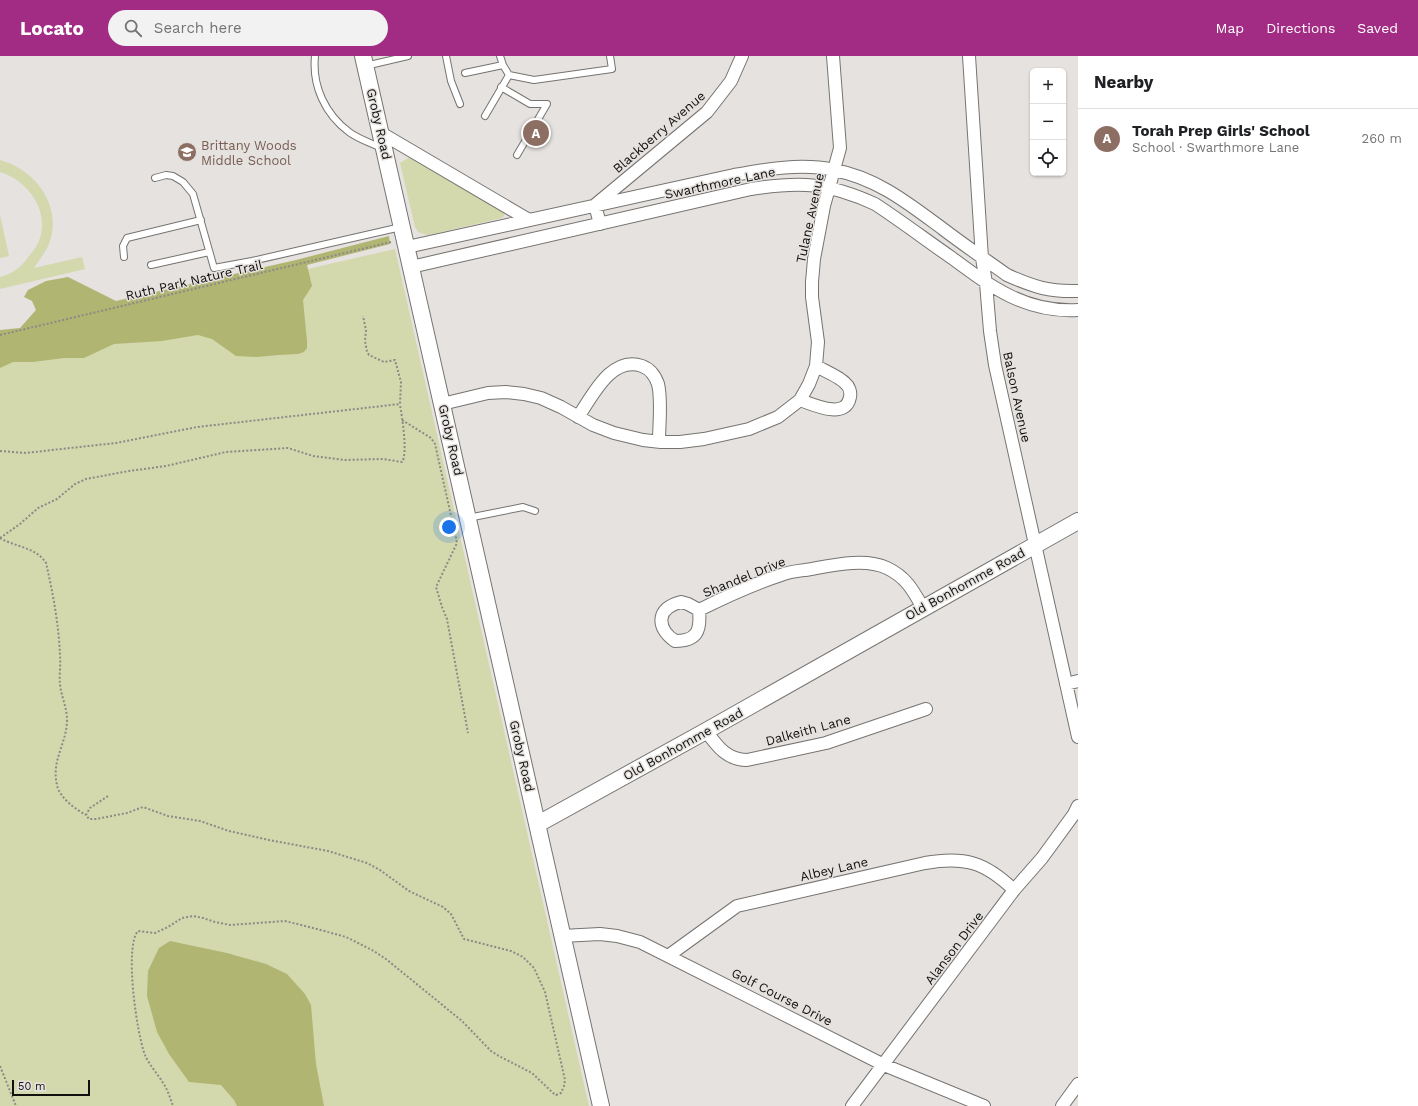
<!DOCTYPE html>
<meta charset="utf-8">
<style>
body{margin:0;font-family:"Work Sans",sans-serif;background:#f2f2f2;color:#202124}
.controls{position:absolute;right:12px;top:12px;display:grid;overflow:hidden;border-radius:6px;box-shadow:0 1px 3px #0004}
.controls button{width:36px;height:36px;display:grid;place-items:center;padding:0;border:0;border-bottom:1px solid #e0e0e0;background:#fff;color:#202124;font:20px sans-serif}
.scale{position:absolute;left:12px;bottom:10px;width:78px;box-sizing:border-box;padding-left:4px;border:2px solid #11100f;border-top:0;font-size:11px;line-height:14px;white-space:nowrap;color:#11100f;-webkit-text-stroke:3px #e5e2df;paint-order:stroke}
.you{position:absolute;left:449px;top:471px;width:14px;height:14px;margin:-10px;border:3px solid #fff;border-radius:50%;background:#1a73e8;box-shadow:0 0 0 6px #1a73e833}
.badge{display:grid;place-items:center;width:26px;height:26px;border-radius:50%;background:#a22b84;color:#fff;font-size:13px;font-weight:700}
.pin{position:absolute;translate:-50% -50%;border:2px solid #fff;box-shadow:0 1px 4px #0006}
.list{margin:0;padding:0;list-style:none}
h2{display:flex;justify-content:space-between;align-items:center;height:52px;margin:0;padding:0 16px;font-size:17px}
h2 small{font-size:13px;font-weight:400;color:#757577}
.list li{display:grid;grid-template-columns:26px 1fr auto;gap:12px;align-items:center;box-sizing:border-box;height:60px;padding:0 16px;border-top:1px solid #e0e0e0}
.list b{display:block;font-size:15px;white-space:nowrap}
.list p{margin:0;font-size:13px;white-space:nowrap;color:#757577}
.list em{font-size:13px;font-style:normal;color:#757577}
.icon{flex:none;width:22px;height:22px;fill:none;stroke:currentColor;stroke-width:2;stroke-linecap:round;stroke-linejoin:round}
.map{position:relative;flex:none;width:1078px;height:1050px;overflow:hidden}
header{display:flex;align-items:center;gap:24px;box-sizing:border-box;height:56px;padding:0 20px;background:#a22b84;color:#fff}
header strong{font-size:19px}
nav{display:flex;gap:22px;margin-inline-start:auto;font-size:14px}
.search{width:280px;height:36px;background:#f2f2f2;display:flex;align-items:center;gap:10px;box-sizing:border-box;padding:0 14px;border-radius:22px;color:#757577;font-size:15px}
main{display:flex}
aside{flex:1;background:#fff}
.map>svg:first-child{display:block}
.green{fill:#d4d8ad}
.forest{fill:#b0b572}
.lines{fill:none;stroke-linecap:round;stroke-linejoin:round}
.lane-casing{stroke:#767471;stroke-width:8}
.street-casing{stroke:#767471;stroke-width:14}
.secondary-casing{stroke:#767471;stroke-width:18}
.path{stroke:#8c8a87;stroke-width:2;stroke-dasharray:2 2;stroke-linecap:butt}
.lane{stroke:#fff;stroke-width:6}
.street{stroke:#fff;stroke-width:12}
.secondary{stroke:#fff;stroke-width:16}
.labels{text-anchor:middle;dominant-baseline:central;stroke-width:3;stroke-linejoin:round;paint-order:stroke}
.street-label{font-size:13px;fill:#11100f;stroke:#e5e2df}
.education-label{font-size:13px;fill:#785e54;stroke:#e5e2df;text-anchor:start}
</style>
<header>
<strong>Locato</strong>
<div class="search"><svg class="icon" aria-label="search" viewBox="0 0 24 24"><circle cx="10" cy="10" r="6"/><path d="M15 15l6 6"/></svg>Search here</div>
<nav><a>Map</a><a>Directions</a><a>Saved</a></nav>
</header>
<main>
<div class="map">
<svg width="1078" height="1050" viewBox="0 0 1078 1050">
<rect width="100%" height="100%" fill="#e5e2df"/>
<!-- green -->
<path class="green" d="M410,101l6,1 88,54v4l-2,2 -69,16 -6,1 -9,-3 -3,-5 -15,-64z
M0,104c36,10 63,46 49,84 -4,9 -10,16 -15,24l48,-11 3,12 -85,20v-12c13,-3 21,-10 29,-21 5,-6 9,-11 11,-18 9,-29 -13,-58 -40,-66z
M0,159l9,41 -9,2z
M395,193l194,857h-589v-767z"/>
<!-- forest -->
<path class="forest" d="M389,180l1,8 -83,21 5,21 -9,14 4,41v7l-3,4 -6,2 -20,1 -21,2 -21,-1 -24,-17 -14,-4 -36,6 -48,3 -30,14h-20l-31,4h-20l-13,6v-38l20,-2 16,-18 -4,-9 -8,-4 4,-7 18,-9 22,-4 48,24 180,-41z
M170,885l57,12 39,11 21,10 18,20 6,11 5,59 8,42h-87l-3,-6 -13,-15 -32,-3 -20,-28 -12,-22 -10,-36 1,-25 11,-23z"/>
<g class="lines">
<!-- lane casing -->
<g class="lane-casing">
<path id="lane" d="M315,0c-3,30 10,58 34,76 9,7 22,11 33,16
M446,0l5,25 9,23
M500,0l3,9 6,10 25,5 78,-11 -2,-13
M365,10l43,-10
M465,17l38,-8
M501,31l29,17h17l-30,51
M485,60l24,-41
M155,122l11,-3 7,1 10,6 10,12 21,74 38,-7 149,-34
M124,201l-1,-11 4,-8 74,-18
M151,209l58,-13
M468,462l55,-11 12,4"/>
</g>
<!-- street casing -->
<g class="street-casing">
<path id="street" d="M969,0l13,202 4,25 4,48 5,34 83,372
M381,77l148,87
M600,168l-5,-19 112,-93 24,-31 11,-25
M407,191l327,-72c32,-6 68,-12 100,-5 43,8 75,34 109,59 21,16 43,31 64,46 27,12 42,17 71,16
M411,211l340,-78c50,-8 78,-6 124,15 26,17 51,36 77,54 39,29 74,55 126,52
M800,344c14,5 46,20 50,-3 1,-5 -1,-11 -5,-14 -5,-6 -22,-13 -29,-17
M442,348l46,-11 18,-1 18,2 17,4 20,9 32,18 21,8 29,7 18,2h19l24,-3 45,-10 29,-12 22,-17 9,-16 7,-18 2,-24 -6,-45v-15l2,-23 10,-53 16,-58 -7,-92
M578,361c14,-20 33,-62 64,-51 8,3 13,9 16,18 4,16 1,40 1,58
M681,546l7,2 11,6c2,21 -2,31 -24,31 -19,-13 -19,-33 6,-39z
M699,554c26,-13 54,-26 82,-35 7,-3 16,-4 24,-5 24,-4 59,-13 82,-2 19,9 26,22 36,40
M1066,628l12,-3
M706,675c11,15 21,29 41,29l79,-17 100,-34
M562,880l38,-2 17,2 23,6 244,123 100,41
M668,900l69,-50 188,-43c39,-7 60,-1 89,27
M852,1050l162,-216 28,-32 32,-44 4,-8
M1062,1050l16,-22"/>
</g>
<!-- secondary casing -->
<g class="secondary-casing">
<path id="secondary" d="M363,0l238,1050
M538,768l168,-93 372,-210"/>
</g>
<!-- path -->
<path class="path" d="M0,279l391,-93
M402,364l29,18 4,6 21,94 1,5 -21,44 6,20 5,12 21,114
M0,395l26,2 35,-4 55,-6 81,-16 203,-23 1,-22 -6,-22 -11,2 -15,-7 -2,-3 -2,-11 1,-11 -3,-14
M0,482l20,-14 18,-16 19,-9 18,-15 11,-5 43,-8 37,-5 60,-14 62,-4 25,8 31,4 39,-1 19,3c6,-8 0,-46 -2,-57
M0,482c15,9 36,9 46,25 7,30 13,63 14,93 1,9 -1,19 0,28 1,12 7,23 7,36 0,23 -16,40 -10,65 2,12 18,24 29,30
M108,740l-18,12 -4,7 3,4h7l31,-6 16,-6 25,9 32,5 29,10 40,9 59,11 39,12 13,7 29,21 34,16 8,7 13,25 47,12 12,6 11,11 11,24 20,88 -1,6 -3,7 -5,2 -3,-2 -21,-20 -33,-17 -8,-5 -29,-30 -76,-62 -14,-9 -26,-13 -29,-8 -32,-8 -55,4 -15,-3 -12,-4 -10,-2 -11,2 -14,9 -13,6 -17,-2c-14,16 -1,104 7,124 4,10 13,19 18,28 5,7 7,15 10,23
M0,1010l16,40"/>
<!-- lane -->
<use href="#lane" class="lane"/>
<!-- street -->
<use href="#street" class="street"/>
<!-- secondary -->
<use href="#secondary" class="secondary"/>
</g>
<!-- icons -->
<defs>
<g id="school-disc" transform="scale(1)"><circle r="9.5" fill="#8d6e63" stroke="#e5e2df"/><path d="M0-5L7-2L0 1L-7-2ZM-4 1L0 2.5L4 1V4Q0 6-4 4Z" fill="#fff"/></g>
</defs>
<g fill-rule="evenodd">
<use href="#school-disc" x="187" y="96"/>
</g>
<g class="labels">
<!-- street labels -->
<g class="street-label">
<text transform="translate(379 68) rotate(77)">Groby Road</text>
<text transform="translate(659 76) rotate(-41)">Blackberry Avenue</text>
<text transform="translate(720 127) rotate(-12)">Swarthmore Lane</text>
<text transform="translate(810 162) rotate(-78)">Tulane Avenue</text>
<text transform="translate(194 224) rotate(-13)">Ruth Park Nature Trail</text>
<text transform="translate(1017 341) rotate(78)">Balson Avenue</text>
<text transform="translate(451 384) rotate(77)">Groby Road</text>
<text transform="translate(744 521) rotate(-22)">Shandel Drive</text>
<text transform="translate(965 528) rotate(-29)">Old Bonhomme Road</text>
<text transform="translate(808 674) rotate(-15)">Dalkeith Lane</text>
<text transform="translate(683 688) rotate(-29)">Old Bonhomme Road</text>
<text transform="translate(522 700) rotate(77)">Groby Road</text>
<text transform="translate(834 813) rotate(-13)">Albey Lane</text>
<text transform="translate(954 892) rotate(-53)">Alanson Drive</text>
<text transform="translate(782 941) rotate(27)">Golf Course Drive</text>
</g>
<!-- education labels -->
<g class="education-label">
<text x="201" y="89">Brittany Woods<tspan x="201" dy="15">Middle School</tspan></text>
</g>
</g>
</svg>
<div class="controls">
<button>+</button>
<button>−</button>
<button><svg class="icon" aria-label="locate" viewBox="0 0 24 24"><circle cx="12" cy="12" r="6"/><path d="M12 2v4M12 18v4M2 12h4M18 12h4"/></svg></button>
</div>
<div class="scale">50 m</div>
<div class="you"></div>
<div class="pin badge" style="left:536px;top:77px;background:#8d6e63">A</div>
</div>
<aside>
<h2>Nearby<small></small></h2>
<ul class="list">
<li><span class="badge" style="background:#8d6e63">A</span><div><b>Torah Prep Girls' School</b><p>School · Swarthmore Lane</p></div><em>260 m</em></li>
</ul>
</aside>
</main>
